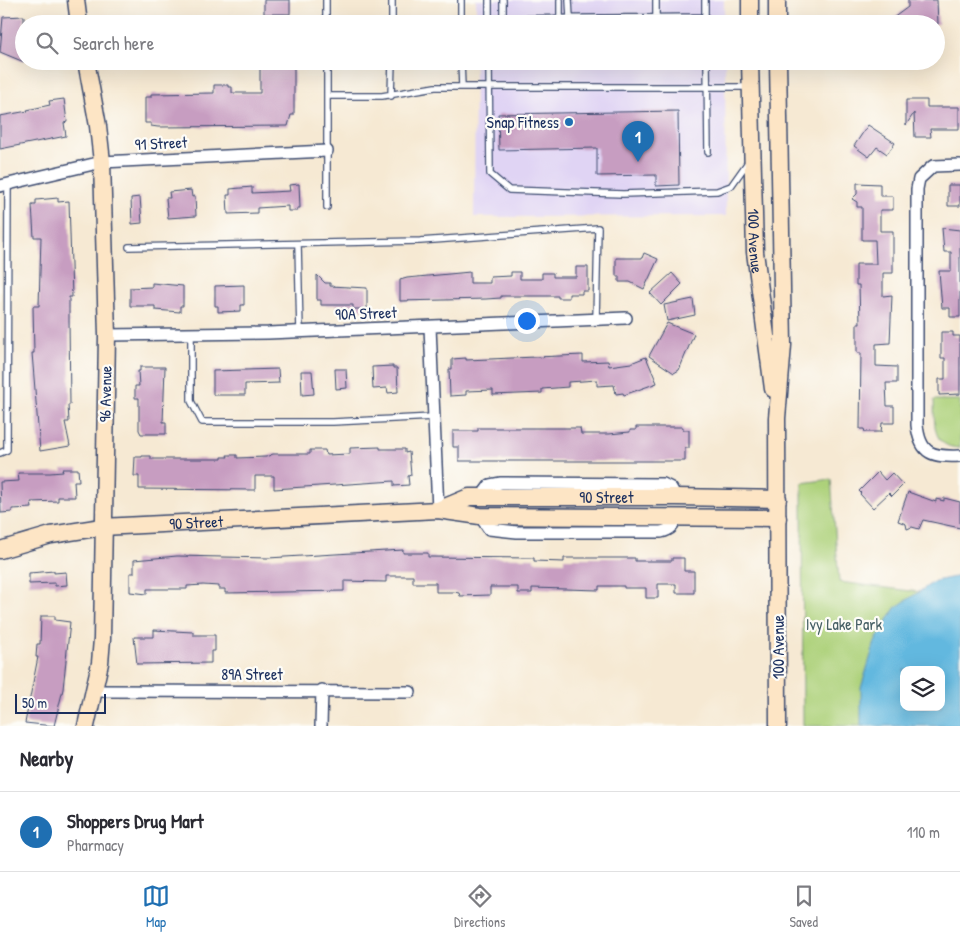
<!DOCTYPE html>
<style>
body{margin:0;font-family:"Patrick Hand",sans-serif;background:#f7f7f7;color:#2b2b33}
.controls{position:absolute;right:15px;bottom:15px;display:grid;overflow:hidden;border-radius:10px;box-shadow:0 5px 20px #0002}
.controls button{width:45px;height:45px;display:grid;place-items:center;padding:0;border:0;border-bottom:1px solid #e1e1e2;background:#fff;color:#2b2b33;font:25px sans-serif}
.scale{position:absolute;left:15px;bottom:12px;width:91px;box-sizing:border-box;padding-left:5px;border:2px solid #1b2f5e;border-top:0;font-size:14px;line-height:18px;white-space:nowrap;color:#1b2f5e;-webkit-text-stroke:4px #fdfcf7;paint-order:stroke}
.you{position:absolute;left:526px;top:320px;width:18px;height:18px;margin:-12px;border:4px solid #fff;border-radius:50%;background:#1a73e8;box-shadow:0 0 0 8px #1a73e833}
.badge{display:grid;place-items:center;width:32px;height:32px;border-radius:50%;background:#1f6fb2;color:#fff;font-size:16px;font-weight:700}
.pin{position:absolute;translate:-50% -41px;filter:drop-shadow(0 1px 2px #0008)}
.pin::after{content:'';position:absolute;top:26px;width:18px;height:15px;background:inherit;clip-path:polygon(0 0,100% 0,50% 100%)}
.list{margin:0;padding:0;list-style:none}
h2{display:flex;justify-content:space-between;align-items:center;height:65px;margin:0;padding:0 20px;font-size:21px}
h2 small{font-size:16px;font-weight:400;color:#7c7c81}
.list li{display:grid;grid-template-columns:32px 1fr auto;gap:15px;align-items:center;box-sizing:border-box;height:80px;padding:0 20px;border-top:1px solid #e1e1e2}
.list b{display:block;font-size:19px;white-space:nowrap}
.list p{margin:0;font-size:16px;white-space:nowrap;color:#7c7c81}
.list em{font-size:16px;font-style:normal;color:#7c7c81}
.icon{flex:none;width:28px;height:28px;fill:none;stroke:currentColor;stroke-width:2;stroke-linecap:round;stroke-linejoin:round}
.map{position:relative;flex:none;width:960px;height:726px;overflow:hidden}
.search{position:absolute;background:#fff;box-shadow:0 5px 20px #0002;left:15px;right:15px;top:15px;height:55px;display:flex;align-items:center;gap:12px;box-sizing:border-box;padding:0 18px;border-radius:28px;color:#7c7c81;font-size:19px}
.sheet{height:145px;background:#fff}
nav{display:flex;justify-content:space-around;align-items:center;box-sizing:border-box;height:70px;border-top:1px solid #e1e1e2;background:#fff;font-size:14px;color:#7c7c81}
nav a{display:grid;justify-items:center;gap:2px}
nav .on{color:#1f6fb2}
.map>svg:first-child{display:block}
.built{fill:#e0d4f4}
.green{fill:#add17a;stroke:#64806c}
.water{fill:#62b8df;stroke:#3e749e;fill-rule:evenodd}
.building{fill:#c79dc1}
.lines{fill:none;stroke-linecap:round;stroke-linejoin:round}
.lane-casing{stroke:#3c4b70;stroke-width:8}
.street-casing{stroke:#3c4b70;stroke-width:14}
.secondary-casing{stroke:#3c4b70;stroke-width:19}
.lane{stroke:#fff;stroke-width:5.5}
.street{stroke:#fff;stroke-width:11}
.secondary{stroke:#fde5c5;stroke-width:16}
.poi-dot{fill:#1f6fb2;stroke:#fdfcf7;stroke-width:2}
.labels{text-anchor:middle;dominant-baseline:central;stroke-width:4.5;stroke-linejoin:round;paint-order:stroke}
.poi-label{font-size:16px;fill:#1b2f5e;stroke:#fdfcf7;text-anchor:end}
.street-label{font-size:16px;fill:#1b2f5e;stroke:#fdfcf7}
.park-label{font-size:16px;fill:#476066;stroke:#fdfcf7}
</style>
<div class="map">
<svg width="960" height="726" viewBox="0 0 960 726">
<rect width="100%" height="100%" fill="#fdfcf7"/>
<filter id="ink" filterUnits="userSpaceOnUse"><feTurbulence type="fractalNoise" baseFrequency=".02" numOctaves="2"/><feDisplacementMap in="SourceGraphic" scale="10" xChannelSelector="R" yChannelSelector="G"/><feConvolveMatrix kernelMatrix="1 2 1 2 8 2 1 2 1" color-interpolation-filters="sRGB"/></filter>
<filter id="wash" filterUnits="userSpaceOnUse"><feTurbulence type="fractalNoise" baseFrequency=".0096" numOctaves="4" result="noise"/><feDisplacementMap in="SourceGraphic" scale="20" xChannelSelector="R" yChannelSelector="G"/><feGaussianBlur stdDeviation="1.12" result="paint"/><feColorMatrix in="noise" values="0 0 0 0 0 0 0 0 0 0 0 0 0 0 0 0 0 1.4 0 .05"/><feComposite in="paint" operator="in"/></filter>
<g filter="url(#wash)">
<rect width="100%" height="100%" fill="#f6e9d3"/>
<!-- built -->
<path class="built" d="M476,0h248v24h-248z
M475,61h250l1,155 -252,1z"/>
<!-- green -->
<path class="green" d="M934,400h26v48c-30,-1 -25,-26 -26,-48z
M831,479l8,103 80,10 -49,67 -5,67h-62l-1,-243z"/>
<!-- water -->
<path class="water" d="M960,576v150h-99v-38l14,-46 20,-34 40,-27zM904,670h37v37h-37z"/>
<g id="blocks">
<!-- building -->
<path class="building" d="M264,0h26v14h-26z
M908,0h29l1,24h-53l23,-17z
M24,16v46l-24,-10 3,-35z
M260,61h34v54h-3l-3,11 -130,1 -7,-1v-3h-6v-26h6v-3l63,-1v-8h14v2h4v6h28z
M64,99l3,23 -3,1 2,13 -66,13v-33l28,-5 -1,-1 23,-5 -1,-4z
M906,100h21v7h32v22h-29l1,8h-16l-1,-24 -8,12z
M678,111l1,74 -23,1v-11l-59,1v-28l-98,2 -1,-36z
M868,125l27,18 -8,11 -10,-7 -8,10 -15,-11z
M857,183l23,1v12h13v14h-13v21h13v42h-10v23l9,-1 -2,48 -14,1v22l21,1v16h-11l1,23h7v17h-12l-1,9h-16l-1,-3h-4l1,-76h-4v-29h3l-1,-39h-3v-21h20l-1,-24h-13v-33h-5v-5l-5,-3 5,-5z
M299,184l1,24h-3v3h-9v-5l-31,2v5l-29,1 -1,-19h3v-6l22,-2v6l38,-2 -1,-6z
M948,185h12v21h-12z
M191,190l1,7 3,-1 1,20 -28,2 -2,-20h4l-1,-6z
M140,197l2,26 -10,1 -1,-26z
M58,198v4l11,-1 3,96h-3v23l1,85h-2l1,17h-4l5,24 -30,5 -8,-98h2l-1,-47h6l2,-69h-7l-2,-32h4v-5z
M942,228l18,2v87h-10v-9h-8l-3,-37h12v-19h-7z
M644,253l14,6 -14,30 -14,-7h-11v-6h-3v-18h26z
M576,267h12v24h-6v3h-13v4h-11v-2h-57v2l-15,1 -86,2v-21l7,-2 63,-6v11h20v-6l21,-1v-4h9v7h22v-6h11v4h23z
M672,273l10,11 -21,21 -11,-12z
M317,275l8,8h5v3l37,2v21h-14v-4h-32v-5h-4z
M152,283l31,3v20h-3v6l-25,-2v-4h-25v-18l22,-1z
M244,285v20h-3v6l-23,1v-6h-3v-20z
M693,299l2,16 -28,6 -3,-16z
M667,323l27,11 -15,36 -5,3 -25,-17z
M941,332h12v4h7v58l-21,1v-16h6v-21h-4z
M583,355v7l25,-1 1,5 22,-3 15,-6 11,26 -33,12 -1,-2 -7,1 -2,-9 -17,1v-6l-29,2v5l-26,2v4l-49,2v-5l-27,1v4l-16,1 -1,-27h3v-10l14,-1v2z
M393,366v2h4l1,24 -10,1 -1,-5 -14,1 -1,-22z
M140,367h25l-2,55h3v12h-25l-2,-4v-32h-4v-12h4l-1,-15h2z
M278,369l1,14 -34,1v11h-32v-24z
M335,369h11l1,19 -11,1z
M301,371h11l2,23 -12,1z
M636,427h47v3h6v18h-4v13h-226v-14h-6v-16h25v-3h102l1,6h28l21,-2v-2h6z
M380,447v2h25v4l4,-1 2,23 -3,1 1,9 -15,1v-5l-120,8v-13h-19v14l-116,-1v-13h-5l1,-19h7v-1h9v3h71v-2h6l-1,-2h10v3l29,-1 7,-3h37v-4h15l1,5 24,-1v-6z
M62,469h16l1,12h-5l1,16h-17v4l-27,1 1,6 -20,1v3l-11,1 -1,-31 19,-1 -1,-8h32l13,-1z
M878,472l7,8 7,-7 11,12 -11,11 -3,-3 -16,15 -13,-14 1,-1 -2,-2z
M908,492l28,10v-3l8,2v-3l16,4v26l-37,-8 -4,9 -7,-2 -5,2 -1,-5 -8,-3z
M403,550v3h25v4l106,1v3l30,1v-4h71v3h37v-3h12v13h10v22h-18v-9h-18v14h-12v-10h-22v-2h-25v4l-67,-2v5h-14v-6h-28v8l-30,1 -1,-3 -5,-1h-18v-9h-23v-7h-27v6l-42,-1v10l-119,2v-4h-6v-3l-16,-1 -16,1v3h-40v5l-17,-2v-19h4v-13l43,-4 91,2z
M54,571v2l12,-1 1,13 -12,1v-3l-26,1v-11z
M41,616h14v4l15,2 -7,67 -9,37 -29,-3 13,-66h-2l1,-13h3z
M154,630l39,2v3h22v16h-4v12l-74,1 -3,-27h20z"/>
</g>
</g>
<g filter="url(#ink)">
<use href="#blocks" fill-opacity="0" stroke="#3c4b70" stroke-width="1"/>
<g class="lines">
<!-- lane casing -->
<g class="lane-casing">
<path id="lane" d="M326,0v24
M461,0v24
M503,0v19
M569,0l1,18
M656,0v17
M705,0v17
M560,18v-18
M489,19l216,-2 1,7
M392,24v-24
M489,24v-24
M327,61v146
M461,61l1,26
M489,61l1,113 19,16 114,4 94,-3 14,-5 17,-24
M707,61l1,91
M327,96h55l53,-9h315
M391,96l1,-35
M298,244l2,88
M129,247l291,-6 178,-13 -2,92
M191,334v67l11,21h131l101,-5
M0,453l7,-3 1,-266"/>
</g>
<!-- street casing -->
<g class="street-casing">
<path id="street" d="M960,165l-27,1 -14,13 -2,10v236c3,30 16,32 43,31
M0,186l102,-24 225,-11
M430,327l8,183
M107,335l161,-2 358,-15
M481,497l9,-12 11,-2 162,1 8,4 5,9
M480,516l9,13 28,3h144c10,-2 13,-6 16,-16
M95,691l315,1
M321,726l1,-36"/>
</g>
<!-- secondary casing -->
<g class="secondary-casing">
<g id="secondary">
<path d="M76,0l3,24"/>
<path d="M777,0v24"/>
<path d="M750,24v-24"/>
<path d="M86,61l12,65 4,36 5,173 -5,304 -2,24 -14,63"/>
<path id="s1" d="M750,61l5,191 18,137"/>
<path id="s2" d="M438,510l31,-13h207l102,2"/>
<path id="s3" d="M0,550l51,-15 51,-8 336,-17 42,6 298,2"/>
<path d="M778,726l-1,-308 6,-73 -5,-284"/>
</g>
</g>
<!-- lane -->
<use href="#lane" class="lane"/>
<!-- street -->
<use href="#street" class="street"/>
<!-- secondary -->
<use href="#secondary" class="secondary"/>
</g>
</g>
<!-- markers -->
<circle class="poi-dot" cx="569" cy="122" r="5"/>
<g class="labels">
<!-- poi labels -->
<g class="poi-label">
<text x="559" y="122">Snap Fitness</text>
</g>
<!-- street labels -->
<g class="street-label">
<text transform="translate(161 143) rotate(-3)">91 Street</text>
<text stroke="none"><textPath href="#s1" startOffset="180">100 Avenue</textPath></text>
<text transform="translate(366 313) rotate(-2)">90A Street</text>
<text transform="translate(105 394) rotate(-89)">96 Avenue</text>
<text stroke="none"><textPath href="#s2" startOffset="171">90 Street</textPath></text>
<text stroke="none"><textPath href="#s3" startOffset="199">90 Street</textPath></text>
<text transform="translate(778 647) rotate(-90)">100 Avenue</text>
<text x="252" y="674">89A Street</text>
</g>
<!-- park labels -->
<g class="park-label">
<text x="844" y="624">Ivy Lake Park</text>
</g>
</g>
</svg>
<div class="controls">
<button><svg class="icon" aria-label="layers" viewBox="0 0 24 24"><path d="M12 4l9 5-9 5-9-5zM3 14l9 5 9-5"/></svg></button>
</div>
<div class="scale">50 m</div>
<div class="you"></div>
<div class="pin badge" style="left:638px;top:162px">1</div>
<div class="search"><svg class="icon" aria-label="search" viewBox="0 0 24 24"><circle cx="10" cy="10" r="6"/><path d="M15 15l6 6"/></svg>Search here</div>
</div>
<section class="sheet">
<h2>Nearby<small></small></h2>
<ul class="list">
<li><span class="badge">1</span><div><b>Shoppers Drug Mart</b><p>Pharmacy</p></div><em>110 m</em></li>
</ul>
</section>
<nav>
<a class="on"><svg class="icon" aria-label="map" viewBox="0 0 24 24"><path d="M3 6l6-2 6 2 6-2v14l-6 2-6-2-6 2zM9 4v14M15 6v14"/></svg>Map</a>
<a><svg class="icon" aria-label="directions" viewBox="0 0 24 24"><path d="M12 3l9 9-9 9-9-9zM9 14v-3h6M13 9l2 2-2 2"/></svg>Directions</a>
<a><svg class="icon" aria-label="saved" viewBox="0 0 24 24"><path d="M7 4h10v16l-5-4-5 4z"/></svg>Saved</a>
</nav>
